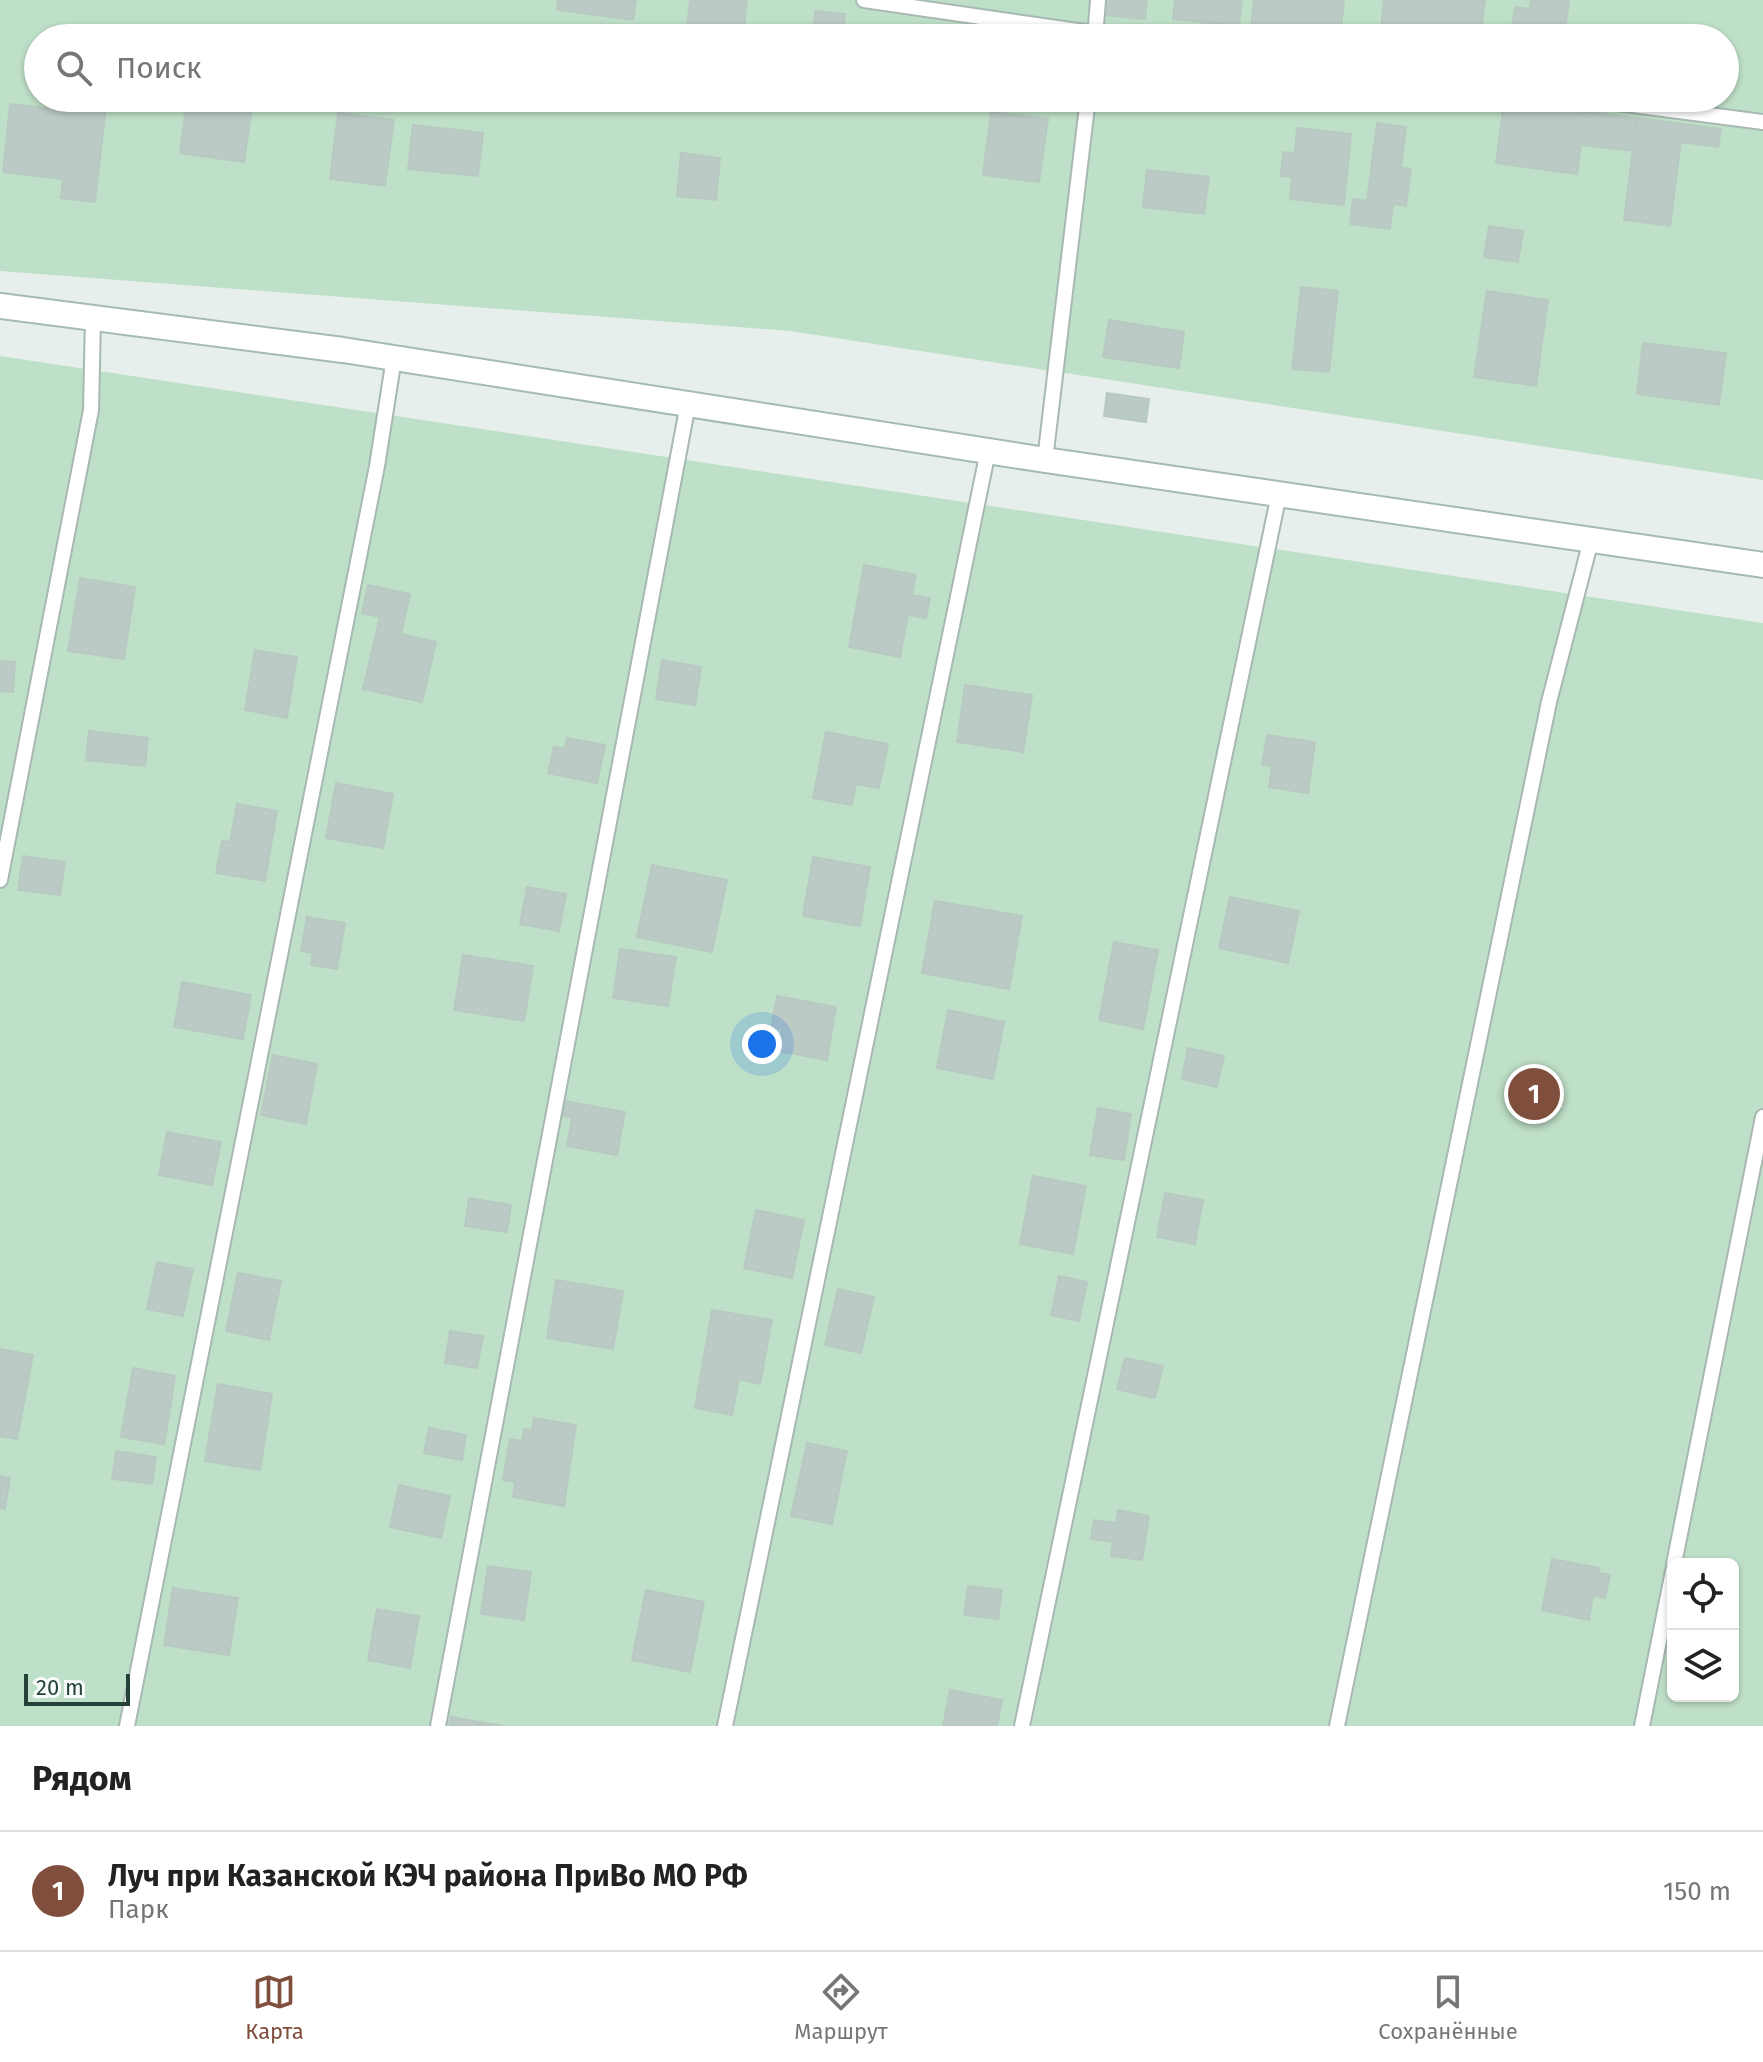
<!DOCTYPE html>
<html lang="ru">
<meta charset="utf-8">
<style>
body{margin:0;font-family:"Fira Sans",sans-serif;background:#f2f2f2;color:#222}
.controls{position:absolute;right:24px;bottom:24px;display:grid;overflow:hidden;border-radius:12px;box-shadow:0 2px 6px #0004}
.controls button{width:72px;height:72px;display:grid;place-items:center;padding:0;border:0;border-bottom:2px solid #e0e0e0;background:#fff;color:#222;font:40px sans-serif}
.scale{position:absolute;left:24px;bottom:20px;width:106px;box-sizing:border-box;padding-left:8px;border:4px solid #24423a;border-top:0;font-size:22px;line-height:28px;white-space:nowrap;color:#24423a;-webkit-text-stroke:6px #f7fbf9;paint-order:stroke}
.you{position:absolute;left:762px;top:1044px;width:28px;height:28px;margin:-20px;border:6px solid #fff;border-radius:50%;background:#1a73e8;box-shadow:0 0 0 12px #1a73e833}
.badge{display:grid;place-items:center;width:52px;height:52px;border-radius:50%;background:#804e3d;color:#fff;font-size:26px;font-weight:700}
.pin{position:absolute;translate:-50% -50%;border:4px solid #fff;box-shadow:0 2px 8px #0006}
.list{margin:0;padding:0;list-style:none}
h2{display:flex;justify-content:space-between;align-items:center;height:104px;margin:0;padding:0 32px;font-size:34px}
h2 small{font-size:26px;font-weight:400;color:#767676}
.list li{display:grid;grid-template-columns:52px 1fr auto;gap:24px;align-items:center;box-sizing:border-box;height:120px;padding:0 32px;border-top:2px solid #e0e0e0}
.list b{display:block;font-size:30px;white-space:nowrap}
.list p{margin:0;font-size:26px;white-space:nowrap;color:#767676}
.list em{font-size:26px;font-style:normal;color:#767676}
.icon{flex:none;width:44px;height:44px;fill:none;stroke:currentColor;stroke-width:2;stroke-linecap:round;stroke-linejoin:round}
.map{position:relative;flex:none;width:1763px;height:1726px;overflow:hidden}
.search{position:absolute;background:#fff;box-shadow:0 2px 6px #0004;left:24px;right:24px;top:24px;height:88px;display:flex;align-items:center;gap:20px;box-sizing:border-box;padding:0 28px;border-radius:44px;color:#767676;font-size:30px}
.sheet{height:224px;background:#fff}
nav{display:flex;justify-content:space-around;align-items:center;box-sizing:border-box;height:112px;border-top:2px solid #e0e0e0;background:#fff;font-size:22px;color:#767676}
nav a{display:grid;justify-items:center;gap:4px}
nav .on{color:#804e3d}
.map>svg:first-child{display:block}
.green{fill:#bfe0c8;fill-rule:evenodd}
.building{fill:#bbcac4;stroke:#b8c9c2;stroke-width:2}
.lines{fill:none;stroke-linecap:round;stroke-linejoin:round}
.lane-casing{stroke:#a8b8b2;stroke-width:18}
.secondary-casing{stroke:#a4bbb3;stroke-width:28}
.lane{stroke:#fff;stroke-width:14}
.secondary{stroke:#fff;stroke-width:24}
</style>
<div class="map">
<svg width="1763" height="1726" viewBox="0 0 1763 1726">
<rect width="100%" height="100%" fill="#e6efeb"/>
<!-- green -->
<path class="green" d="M0,0h1763v480l-973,-149 -790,-60zM38,38h1687v60h-1687z
M0,356l1763,267v1103h-1763zM1673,1564h60v132h-60z"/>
<!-- building -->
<path class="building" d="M558,0h78l-3,20 -76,-10z
M690,0h57l-4,38h-57z
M1107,0h40l-2,19 -40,-4z
M1175,0h67l-3,26 -66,-7z
M1254,0h90l-4,38 -56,-7 -1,7 -33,-2z
M1384,0h101l-5,38h-100z
M1531,0l38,1 -5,37h-53l4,-31 15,2z
M815,11l30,3 -2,24h-30z
M73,98h34l-12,104 -34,-4 2,-19 -60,-7 7,-68 62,7z
M187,99l65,9 -8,54 -64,-9z
M1504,101l133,17 -4,33 -52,-6 -4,29 -81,-11z
M991,112l57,7 -9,63 -56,-7z
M338,113l56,7 -9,66 -55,-7z
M1637,118l84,11 -3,18 -37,-5 -11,84 -46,-6z
M1377,123l29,4 -5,41 10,1 -5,37 -13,-2 -3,25 -40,-5 3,-25 14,2z
M413,125l70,8 -5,43 -70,-7z
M1297,128l54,6 -7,71 -54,-6 2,-22 -11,-1 2,-24 12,1z
M681,153l39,5 -4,42 -39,-4z
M1147,170l62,7 -5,37 -61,-7z
M1489,226l34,5 -5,31 -34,-5z
M1301,287l37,4 -9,81 -37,-3z
M1487,291l61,9 -12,86 -62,-9z
M1109,320l75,12 -5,36 -76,-11z
M1643,343l83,10 -7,52 -82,-11z
M1107,393l42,6 -3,23 -42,-6z
M864,565l52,10 -4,20 18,3 -4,20 -18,-3 -8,42 -51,-10z
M80,578l55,9 -11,72 -56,-8z
M368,585l42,9 -9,40 35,8 -14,60 -59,-13 17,-72 -18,-4z
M255,650l42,7 -10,61 -42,-8z
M662,660l39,7 -6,38 -39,-6z
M0,661l15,1 -2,30 -13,-1z
M965,685l67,10 -9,57 -66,-10z
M89,731l59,7 -3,28 -59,-6z
M826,732l62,12 -9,44 -23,-4 -4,21 -39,-7z
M1267,735l48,7 -7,51 -39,-6 3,-21 -10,-1z
M567,738l38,7 -8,38 -49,-10 6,-26 11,2z
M336,783l57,11 -10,54 -57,-10z
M237,804l40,7 -12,70 -49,-8 6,-32 8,1z
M23,856l42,6 -5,33 -42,-5z
M813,857l57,10 -10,59 -57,-10z
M652,865l75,15 -15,72 -75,-15z
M527,887l39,7 -7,37 -39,-7z
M1230,897l69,14 -11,52 -69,-15z
M935,901l87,15 -13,73 -87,-16z
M307,917l38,6 -8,46 -26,-4 2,-12 -12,-2z
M1114,942l44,8 -15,79 -44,-9z
M620,949l56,8 -8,49 -55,-8z
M463,955l70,11 -9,55 -70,-11z
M182,982l69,13 -8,44 -69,-12z
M777,996l59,11 -9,53 -49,-9 4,-22 -11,-1z
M948,1010l56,12 -11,57 -56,-11z
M1188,1048l36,8 -7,31 -35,-8z
M273,1055l44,9 -11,60 -45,-9z
M565,1101l60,11 -8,43 -50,-9 5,-28 -9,-2z
M1098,1108l33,6 -7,46 -34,-5z
M167,1132l54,10 -9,43 -53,-10z
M1033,1176l53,10 -13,68 -53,-10z
M1165,1193l38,7 -8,44 -38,-7z
M469,1198l42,7 -4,27 -42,-6z
M756,1210l48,10 -12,58 -48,-10z
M157,1262l36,7 -10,47 -36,-7z
M238,1273l43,8 -12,59 -43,-9z
M1059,1276l28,6 -8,39 -28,-6z
M556,1280l67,11 -10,58 -66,-11z
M838,1289l36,8 -13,56 -36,-8z
M712,1310l60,10 -12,64 -21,-5 -7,36 -37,-7z
M450,1331l33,5 -6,32 -32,-5z
M0,1349l33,6 -16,84 -17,-3z
M1125,1358l38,8 -8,32 -38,-9z
M133,1368l42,8 -4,28 -43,-7z
M218,1384l54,10 -12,76 -55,-9z
M128,1397l43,7 -7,40 -43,-7z
M534,1418l42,7 -12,81 -51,-9 2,-15 -12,-2 7,-41 12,2 2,-12 8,1z
M429,1428l37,7 -4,25 -38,-7z
M807,1443l40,8 -15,73 -41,-8z
M116,1451l40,6 -4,27 -40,-5z
M0,1476l10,2 -5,31 -5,-1z
M399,1485l51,11 -9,42 -51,-11z
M1118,1510l31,6 -7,44 -31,-4 2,-14 -22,-3 3,-19 22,3z
M1552,1559l47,9 -1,5 12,2 -5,23 -12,-3 -4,25 -47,-10z
M488,1566l43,6 -7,48 -43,-6z
M968,1586l34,4 -4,29 -34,-4z
M173,1588l65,10 -9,57 -65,-10z
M646,1590l58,12 -14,70 -58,-12z
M377,1609l42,7 -9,52 -42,-8z
M950,1690l52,10 -5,26h-54z
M451,1717l52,9h-54z"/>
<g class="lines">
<!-- lane casing -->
<g class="lane-casing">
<path id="lane" d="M864,0l262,38
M1095,38l3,-38
M1579,98l184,24
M1045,460l43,-362
M0,880l91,-470 2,-92
M1674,1564l89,-447
M127,1726l250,-1260 17,-108
M438,1726l250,-1322
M725,1726l263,-1275
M1022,1726l257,-1232
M1337,1726l212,-1024 42,-162
M1642,1726l31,-155"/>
</g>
<!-- secondary casing -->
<g class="secondary-casing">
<path id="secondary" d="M0,306l343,44 702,110 718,105"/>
</g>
<!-- lane -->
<use href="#lane" class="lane"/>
<!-- secondary -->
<use href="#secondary" class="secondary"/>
</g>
</svg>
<div class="controls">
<button><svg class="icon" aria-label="locate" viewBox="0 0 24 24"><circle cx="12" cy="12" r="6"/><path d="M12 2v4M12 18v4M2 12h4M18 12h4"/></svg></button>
<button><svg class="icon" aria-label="layers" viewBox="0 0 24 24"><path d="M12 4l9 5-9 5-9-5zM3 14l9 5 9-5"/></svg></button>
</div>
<div class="scale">20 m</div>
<div class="you"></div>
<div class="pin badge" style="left:1534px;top:1094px">1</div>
<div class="search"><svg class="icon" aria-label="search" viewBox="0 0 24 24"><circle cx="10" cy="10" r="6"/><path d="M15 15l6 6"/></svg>Поиск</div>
</div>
<section class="sheet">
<h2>Рядом<small></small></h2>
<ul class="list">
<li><span class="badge">1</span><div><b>Луч при Казанской КЭЧ района ПриВо МО РФ</b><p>Парк</p></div><em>150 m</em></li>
</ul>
</section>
<nav>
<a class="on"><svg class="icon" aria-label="map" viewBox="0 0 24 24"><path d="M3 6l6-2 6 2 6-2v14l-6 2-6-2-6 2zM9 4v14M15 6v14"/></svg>Карта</a>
<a><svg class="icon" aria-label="directions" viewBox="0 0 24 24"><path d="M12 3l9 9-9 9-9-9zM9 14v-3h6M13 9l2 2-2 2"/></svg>Маршрут</a>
<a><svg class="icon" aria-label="saved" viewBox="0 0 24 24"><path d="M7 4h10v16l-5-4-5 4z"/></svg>Сохранённые</a>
</nav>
